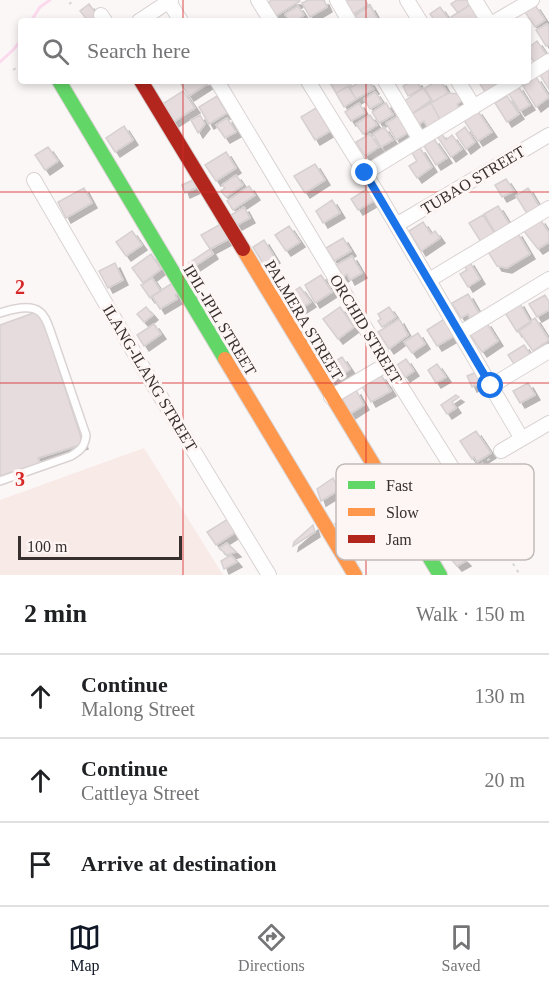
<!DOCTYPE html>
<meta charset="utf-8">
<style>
body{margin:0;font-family:Georgia,serif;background:#f2f2f2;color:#202124}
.scale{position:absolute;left:18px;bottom:15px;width:164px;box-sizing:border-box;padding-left:6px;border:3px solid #362f2d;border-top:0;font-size:16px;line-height:21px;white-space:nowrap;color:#362f2d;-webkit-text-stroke:4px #fef6f5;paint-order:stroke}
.stop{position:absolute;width:18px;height:18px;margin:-14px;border:4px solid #1a73e8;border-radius:50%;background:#fff}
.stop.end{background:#1a73e8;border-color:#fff;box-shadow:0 2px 6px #0008}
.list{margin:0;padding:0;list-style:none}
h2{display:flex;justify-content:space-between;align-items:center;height:78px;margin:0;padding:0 24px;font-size:26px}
h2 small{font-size:20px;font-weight:400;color:#757577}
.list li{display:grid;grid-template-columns:39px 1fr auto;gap:18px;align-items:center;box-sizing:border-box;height:84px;padding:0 24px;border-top:2px solid #e0e0e0}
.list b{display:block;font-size:22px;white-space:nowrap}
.list p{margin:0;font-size:20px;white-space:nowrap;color:#757577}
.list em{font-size:20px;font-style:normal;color:#757577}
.icon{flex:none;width:33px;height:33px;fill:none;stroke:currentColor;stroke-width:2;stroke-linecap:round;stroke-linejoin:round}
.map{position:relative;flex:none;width:549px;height:575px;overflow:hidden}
.search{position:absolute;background:#fff;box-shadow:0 3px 9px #0003;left:18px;right:18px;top:18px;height:66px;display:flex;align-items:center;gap:15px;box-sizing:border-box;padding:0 21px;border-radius:6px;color:#757577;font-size:22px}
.sheet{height:330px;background:#fff}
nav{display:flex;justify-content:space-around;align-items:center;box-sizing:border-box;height:84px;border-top:2px solid #e0e0e0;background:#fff;font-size:16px;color:#757577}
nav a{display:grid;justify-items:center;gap:3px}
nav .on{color:#111827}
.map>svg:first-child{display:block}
.built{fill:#f8eae7}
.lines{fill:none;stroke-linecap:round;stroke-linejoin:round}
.stream{stroke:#fcdaee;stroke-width:3}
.building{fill:#e6dcdd;stroke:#d6d0d1;stroke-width:1.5;filter:url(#shadow)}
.lane-casing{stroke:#d9d3d2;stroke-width:10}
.street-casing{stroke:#d9d3d2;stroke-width:16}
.fast-casing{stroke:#d9d3d2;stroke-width:16}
.slow-casing{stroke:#d9d3d2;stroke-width:16}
.jam-casing{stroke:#d9d3d2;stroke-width:16}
.path{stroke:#d8d7d7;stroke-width:2;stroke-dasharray:3 4.5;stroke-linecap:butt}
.lane{stroke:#fffefe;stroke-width:7}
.street{stroke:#fffefe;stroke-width:14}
.fast{stroke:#63d668;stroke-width:14}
.slow{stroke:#ff974d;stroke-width:14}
.jam{stroke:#b3261e;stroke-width:14}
.route{stroke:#1a73e8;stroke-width:8}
.grid{fill:none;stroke:#d62828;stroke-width:1.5;stroke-opacity:0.55}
.labels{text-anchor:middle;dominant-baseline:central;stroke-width:6;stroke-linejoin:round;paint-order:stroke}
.street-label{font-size:16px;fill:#362f2d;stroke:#fef6f5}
.key{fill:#fef6f5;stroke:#c2bab9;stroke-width:1.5}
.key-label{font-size:16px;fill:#362f2d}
.grid-label{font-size:20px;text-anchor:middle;font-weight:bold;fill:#d62828;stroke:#fef6f5;stroke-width:6;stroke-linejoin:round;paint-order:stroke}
</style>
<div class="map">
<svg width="549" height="575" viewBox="0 0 549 575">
<defs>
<filter id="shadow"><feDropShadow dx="5" dy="5" stdDeviation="0" flood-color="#0004"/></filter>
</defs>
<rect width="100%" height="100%" fill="#fcf7f7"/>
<!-- built -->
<path class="built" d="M144,448l79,127h-223v-75z"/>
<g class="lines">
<!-- stream -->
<path class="stream" d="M31,21l9,-14 10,-7
M0,62l14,-13 7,-9"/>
</g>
<!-- building -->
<path class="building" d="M271,0h28l1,1 -24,15 -8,-13z
M308,0h16l3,7 -17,10 -8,-14z
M349,0h16l3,5 -15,9 -7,-12z
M457,0h11l3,4 -13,9 -7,-9z
M89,4l10,14 -5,3h-6l-8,-10z
M471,4l8,12 -7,5h-18l-3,-4z
M535,5l10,15 -10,7 -10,-15z
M298,6l6,9 -9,6h-6l-4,-7z
M370,6l7,12 -4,3h-14l-4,-5z
M440,7l8,11 -4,3h-9l-5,-7z
M547,24l2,3v17l-3,2 -10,-16z
M537,41l9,13 -11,9 -7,-9v-6z
M549,69v20l-9,-14z
M536,77l13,20 -13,10 -13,-21z
M179,81h29l1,2 -20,13z
M329,81h20l2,4 -15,8z
M361,81h8l5,8 -18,10 -6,-11z
M412,81h5l4,8 -13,7 -5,-10z
M437,81h4l7,12 -15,9 -8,-14z
M478,81h26l-17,14z
M348,86l8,13 -12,8 -8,-14z
M518,86l12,19 -10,6 -12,-18z
M423,88l8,12 -21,15 -8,-12z
M183,91l12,17 -23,15 -11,-18z
M375,92l7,10 -12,7 -6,-10z
M448,93l11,1 4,6 -6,4 4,8 -19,11 -11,-20z
M217,96l10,17 -18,11 -10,-17z
M507,96l12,18 -12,8 -12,-19z
M359,103l6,10 -14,8 -6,-9z
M386,103l7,12 -14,8 -7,-11z
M431,103l11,20 -13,7 -5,-9 -8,5 -6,-11z
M316,108l14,23 -15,9 -14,-23z
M477,110l15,22 -14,9 -15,-22z
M200,115l5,9 -7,9 -7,-13z
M370,115l7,10 -14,9 -7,-10z
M398,116l11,16 -13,8 -10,-17z
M227,118l9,14 -11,6 -9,-13z
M124,126l9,14 -18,12 -9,-14z
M384,127l9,13 -12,7 -8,-13z
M465,127l10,15 -9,7 -10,-15z
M441,133l5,7 6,-5 10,14 -11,8 -14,-21z
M370,134l9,13 -14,9 -9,-14z
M434,139l13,19 -11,7 -12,-19z
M48,147l10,14 -13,9 -10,-15z
M420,148l12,19 -15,11 -8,-12 8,-5 -5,-8z
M226,152l10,16 -20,13 -11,-16z
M315,164l10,16 -20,13 -11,-17z
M236,175l7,10 -17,12 -5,-6 4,-3 -3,-3z
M195,179l3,8 -13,6 -3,-8z
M506,179l8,12 -12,6 -7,-12z
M249,186l6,9 -22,15 -6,-9z
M370,187l7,12 -19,11 -7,-11z
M84,188l8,15 -26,15 -8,-16z
M528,188l12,20 -12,7 -12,-19z
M332,200l8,13 -17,10 -7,-12z
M498,206l12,19 -14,9 -12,-20z
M244,207l6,11 -13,7 -6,-10z
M483,215l12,19 -14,8 -12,-19z
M540,219l9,14v9l-11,7 -15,-19z
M423,222l8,12 4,-3 5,7 -19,13 -12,-20z
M221,224l8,15 -19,10 -9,-14z
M289,226l11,16 -14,9 -11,-16z
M132,231l10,14 -16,11 -10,-14z
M517,232l13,22 -23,14 -10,-2 -10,-16z
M343,238l8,13 -17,10 -8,-13z
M264,240l11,18 -11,7 -11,-18z
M210,249l3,5 -21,14 -3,-5z
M151,254l10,15 -18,14 -11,-15z
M352,256l10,17 -12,7 -3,-6 -4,3 -7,-12z
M469,261l11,18 -12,8 -8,-13 7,-4 -4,-6z
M115,263l8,17 -15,8 -9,-17z
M321,275l11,17 -17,11 -10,-18z
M152,278l9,13 -11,7 -9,-13z
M174,282l6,9 -5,4 2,4 -17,10 -8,-13z
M300,287l11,15 -17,11 -10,-15z
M468,294l11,19 -9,5 -2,-4 -7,4 -9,-15z
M545,295l4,7v8l-12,7 -8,-13z
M519,302l12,21 -14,9 -13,-21z
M146,307l7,8 -9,7 -7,-8z
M340,307l14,20 -16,12 -15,-20z
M389,307l7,10 -14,10 -4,-6 3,-2 -3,-5z
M39,311l7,20 4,-1 6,18 -3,3 30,93 -45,14 2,5 -40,13v-151z
M446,318l10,17 -19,11 -10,-16z
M535,318l14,22 -16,11 -15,-21z
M399,319l9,16 -19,14 -11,-17z
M486,322l12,19 -16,11 -13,-19z
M154,324l7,10 -17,12 -7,-11z
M418,333l7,11 -13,9 -8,-11z
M524,345l6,9 -16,10 -6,-9z
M342,357l8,12 -19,14 -9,-14z
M406,359l8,12 -9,6 -8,-12z
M437,364l9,13 -10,6 -8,-13z
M479,371l5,10 -12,6 -5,-11z
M381,375l10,16 -20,11 -9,-16z
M528,383l7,12 -15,8 -7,-12z
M356,390l8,15 -17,11 -9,-16z
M456,395l3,2 -7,5 4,6 -9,6 -6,-9z
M476,431l15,22 -14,9 -3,-5 -2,2 -12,-18z
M333,478l6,12 -18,11 -4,-12z
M353,512l11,22 -14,10 -15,-20z
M228,519l8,13 -20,13 -9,-13z
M313,525l2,7 -22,14 1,-4z
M227,543l9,9 -9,3 -8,-7z
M458,553l8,8 -9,5 -6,-7z
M231,555l6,7 -13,7 -3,-8z"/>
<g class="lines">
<!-- lane casing -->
<g class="lane-casing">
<path id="lane" d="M0,313c11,-4 31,-9 40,-1 5,4 8,12 10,18l36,105c-1,11 -5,15 -15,21l-71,25"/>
</g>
<!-- street casing -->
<g class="street-casing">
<path id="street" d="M258,0l13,21
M337,0l12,21
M407,0l13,21
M475,0l13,21
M169,2l12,19
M101,15l4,6
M139,21l32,-21
M496,21l36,-21
M528,74l21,-13
M217,81l170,283 115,183
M308,81l73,118 141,240
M385,81l35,59
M458,81l16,26
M365,173l151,-92
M34,180l105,181 130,214
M396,225l153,-90
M429,280l120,-72
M460,333l89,-54
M491,386l58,-35
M331,397l56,-33
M501,451l48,-28"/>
</g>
<!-- fast casing -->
<g class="fast-casing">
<path id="fast" d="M59,81l166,278
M396,502l44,73"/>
</g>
<!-- slow casing -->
<g class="slow-casing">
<path id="slow" d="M243,249l153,253
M225,359l130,216"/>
</g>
<!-- jam casing -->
<g class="jam-casing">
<path id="jam" d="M141,81l102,168"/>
</g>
<!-- path -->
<path class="path" d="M69,4l6,-4
M13,70l8,-5
M468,472l23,-14
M509,557l11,18"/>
<!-- lane -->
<use href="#lane" class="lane"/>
<!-- street -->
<use href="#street" class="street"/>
<!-- fast -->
<use href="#fast" class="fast"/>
<!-- slow -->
<use href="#slow" class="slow"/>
<!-- jam -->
<use href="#jam" class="jam"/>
</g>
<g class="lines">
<!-- route -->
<path class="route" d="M365,173l126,213"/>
</g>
<!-- grid -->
<path class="grid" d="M183,0v21M366,0v21M183,81v494M366,81v494M0,192h549M0,383h549"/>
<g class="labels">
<!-- street labels -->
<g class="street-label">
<text transform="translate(473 180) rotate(-31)">TUBAO STREET</text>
<text transform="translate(220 320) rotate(59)">IPIL-IPIL STREET</text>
<text transform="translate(304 320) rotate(59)">PALMERA STREET</text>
<text transform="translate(366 329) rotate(59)">ORCHID STREET</text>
<text transform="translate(150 378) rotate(59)">ILANG-ILANG STREET</text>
</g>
</g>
<!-- legend -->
<rect x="336" y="464" width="198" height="96" rx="9" class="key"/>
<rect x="348" y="481" width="27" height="8" fill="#63d668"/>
<rect x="348" y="508" width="27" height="8" fill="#ff974d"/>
<rect x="348" y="535" width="27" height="8" fill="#b3261e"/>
<g class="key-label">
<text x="386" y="491">Fast</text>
<text x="386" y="518">Slow</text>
<text x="386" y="545">Jam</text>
</g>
<g class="grid-label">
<text x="20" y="294">2</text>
<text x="20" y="486">3</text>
</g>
</svg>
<div class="scale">100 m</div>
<div class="stop" style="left:491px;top:386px"></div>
<div class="stop end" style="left:365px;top:173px"></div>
<div class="search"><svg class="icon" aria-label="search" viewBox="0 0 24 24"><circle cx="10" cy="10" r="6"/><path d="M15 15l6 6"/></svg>Search here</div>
</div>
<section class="sheet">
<h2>2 min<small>Walk · 150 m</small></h2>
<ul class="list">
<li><svg class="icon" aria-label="ahead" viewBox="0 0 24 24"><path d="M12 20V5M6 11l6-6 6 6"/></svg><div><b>Continue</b><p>Malong Street</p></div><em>130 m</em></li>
<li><svg class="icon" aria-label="ahead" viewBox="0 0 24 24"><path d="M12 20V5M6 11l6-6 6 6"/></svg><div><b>Continue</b><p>Cattleya Street</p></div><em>20 m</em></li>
<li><svg class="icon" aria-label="arrive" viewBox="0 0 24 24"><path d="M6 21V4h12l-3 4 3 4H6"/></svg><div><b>Arrive at destination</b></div></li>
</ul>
</section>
<nav>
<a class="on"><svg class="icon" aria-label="map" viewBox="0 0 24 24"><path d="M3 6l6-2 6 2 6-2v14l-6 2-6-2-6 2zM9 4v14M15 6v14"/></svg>Map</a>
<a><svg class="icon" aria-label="directions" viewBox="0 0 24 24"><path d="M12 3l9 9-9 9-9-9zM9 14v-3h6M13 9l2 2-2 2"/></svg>Directions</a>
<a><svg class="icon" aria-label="saved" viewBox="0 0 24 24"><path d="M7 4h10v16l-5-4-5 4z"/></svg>Saved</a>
</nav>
